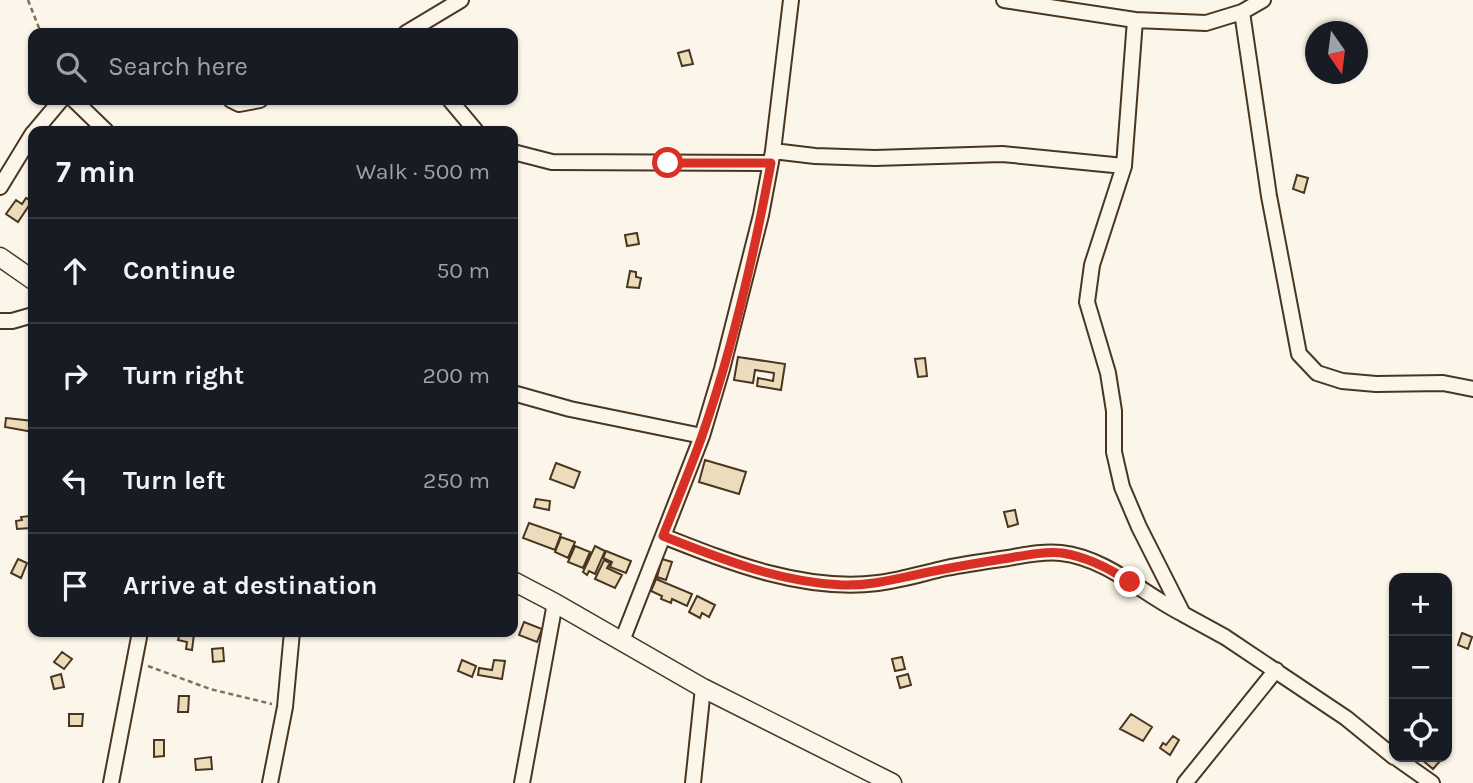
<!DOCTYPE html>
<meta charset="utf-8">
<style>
body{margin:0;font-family:Karla,sans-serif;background:#242831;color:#f1f3f6}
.controls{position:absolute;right:21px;bottom:21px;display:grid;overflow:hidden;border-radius:14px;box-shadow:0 2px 5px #0004}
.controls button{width:63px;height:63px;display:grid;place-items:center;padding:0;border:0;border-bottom:2px solid #363941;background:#171b24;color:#f1f3f6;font:35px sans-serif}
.compass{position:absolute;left:1305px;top:21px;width:63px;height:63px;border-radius:50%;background:#171b24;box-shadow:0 2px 5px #0004;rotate:166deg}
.stop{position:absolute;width:21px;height:21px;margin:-16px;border:5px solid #d93025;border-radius:50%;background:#fff}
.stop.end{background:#d93025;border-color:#fff;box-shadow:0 2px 7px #0008}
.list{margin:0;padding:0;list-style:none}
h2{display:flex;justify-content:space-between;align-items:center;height:91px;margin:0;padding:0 28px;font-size:30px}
h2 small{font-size:23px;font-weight:400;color:#9ea1a6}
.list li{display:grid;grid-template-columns:46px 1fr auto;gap:21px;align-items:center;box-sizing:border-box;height:105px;padding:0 28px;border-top:2px solid #363941}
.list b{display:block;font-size:26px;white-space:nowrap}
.list em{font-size:23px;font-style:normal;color:#9ea1a6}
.icon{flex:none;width:38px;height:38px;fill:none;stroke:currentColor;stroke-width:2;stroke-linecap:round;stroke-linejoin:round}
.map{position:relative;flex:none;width:1473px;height:783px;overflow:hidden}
.search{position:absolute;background:#171b24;box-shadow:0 2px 5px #0004;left:28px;top:28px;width:490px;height:77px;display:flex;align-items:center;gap:18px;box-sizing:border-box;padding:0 24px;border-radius:14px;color:#9ea1a6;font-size:26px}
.panel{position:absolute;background:#171b24;box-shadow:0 2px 5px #0004;left:28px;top:126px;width:490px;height:511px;border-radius:14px}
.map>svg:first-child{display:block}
.building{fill:#ecdcbc;stroke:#4a3520;stroke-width:2}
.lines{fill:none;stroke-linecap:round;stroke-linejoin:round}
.minor-casing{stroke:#4a3520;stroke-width:18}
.major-casing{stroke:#4a3520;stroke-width:21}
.path{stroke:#7f6f5c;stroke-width:2.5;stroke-dasharray:5 3.5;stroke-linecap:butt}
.minor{stroke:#fbf6e9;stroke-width:14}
.major{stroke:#fbf6e9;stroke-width:18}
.route{stroke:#d93025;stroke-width:9}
</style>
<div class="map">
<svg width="1473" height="783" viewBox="0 0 1473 783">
<rect width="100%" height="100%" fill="#fbf6e9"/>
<!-- building -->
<path class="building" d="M689,50l4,14 -11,2 -4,-13z
M1297,175l11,3 -4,15 -11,-4z
M26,198l6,3 -14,21 -12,-8 10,-14 6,4z
M637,233l2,11 -12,2 -2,-11z
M630,271l6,1v5l5,1 -2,10 -12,-1z
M738,357l47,7 -4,26 -24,-4 1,-8 15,3 1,-8 -19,-3 -2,13 -19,-3z
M925,358l2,18 -9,1 -3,-18z
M6,418l27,3v11l-28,-5z
M705,460l41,12 -7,22 -40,-12z
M556,463l24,9 -6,16 -24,-9z
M536,499l14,2 -1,9 -15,-3z
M1015,510l3,14 -10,3 -4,-15z
M29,516l2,12 -14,1 -1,-8 6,-1 -1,-3z
M529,523l32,11 -6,16 -32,-12z
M561,537l14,5 -7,16 -13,-6z
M575,546l15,6 -7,16 -15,-6z
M595,546l10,5 -10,23 -6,-3 -2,4 -4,-3z
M606,551l25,10 -5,12 -16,-6 2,-5 -9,-4z
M18,559l9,4 -6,15 -10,-5z
M662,559l10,3 -6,18 -9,-3z
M604,560l6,3 -3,5 15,7 -7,13 -20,-9z
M656,579l36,15 -5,12 -15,-7 -1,4 -10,-4 1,-3 -11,-5z
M697,596l18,9 -6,12 -7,-4 -2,5 -11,-6z
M524,622l18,7 -5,13 -18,-7z
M180,632l14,2 -2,16 -6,-1 1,-7 -9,-2z
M1462,633l10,4 -4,12 -10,-4z
M223,648l1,13 -11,1 -1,-13z
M62,652l10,7 -8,10 -10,-7z
M902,657l3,12 -10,2 -3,-12z
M462,660l14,6 -4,11 -14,-6z
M494,660l11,1 -3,18 -24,-4 1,-7 13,2z
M61,674l3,13 -10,2 -3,-12z
M908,674l3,11 -11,3 -3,-11z
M179,696h10l-1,16h-10z
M69,714h14l-1,12h-13z
M1131,714l21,13 -9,14 -23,-12z
M1173,736l6,4 -9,15 -10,-7 3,-5 3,2z
M154,740h10v16l-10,1z
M211,757l1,12 -16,1 -1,-11z
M1423,757h13l4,4 -7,8 -12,-10z"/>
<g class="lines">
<!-- minor casing -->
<g class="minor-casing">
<path id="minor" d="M1004,0l131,20 71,3 36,-11 21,-12
M1242,12l27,184 30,158 18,19 25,8 34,3 67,-1 30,6
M1135,20l-11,146 -32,99 -5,37 21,71 6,38v41l8,35 17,40 44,87 42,23 121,81 48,39
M406,33l55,-33
M74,100l32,31
M231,100l8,4 21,-4
M450,100l26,31
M35,131l26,-31
M773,151l42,5 60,2 127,-4 122,12
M513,152l39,10 219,1
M0,187l33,-54
M0,321h12l21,-6
M513,393l57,16 132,27
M663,536c68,27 141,56 215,47 23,-3 46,-10 68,-15 20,-4 41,-7 62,-10 17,-3 36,-7 53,-5 46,5 82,41 122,61
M622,641l80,-205 20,-67 39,-154 12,-64 18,-151
M1395,757l37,26
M111,783l29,-151
M270,783l15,-76 7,-75
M522,783l33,-180
M693,783l10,-95
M1185,783l91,-113"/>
</g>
<!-- major casing -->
<g class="major-casing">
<path id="major" d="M0,257l33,23
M513,581l42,22 148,85 189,95"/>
</g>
<!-- path -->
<path class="path" d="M28,0l13,33
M148,666l62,23 62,15"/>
<!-- minor -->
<use href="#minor" class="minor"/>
<!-- major -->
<use href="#major" class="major"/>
</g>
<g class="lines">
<!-- route -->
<path class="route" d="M668,163h103c-17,92 -38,185 -69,273 -12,34 -26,67 -39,100 58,23 116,46 179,49 25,1 49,-5 73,-10 31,-7 63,-12 94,-17 17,-3 37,-7 53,-5 26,4 47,15 68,29"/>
</g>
</svg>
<div class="controls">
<button>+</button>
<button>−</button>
<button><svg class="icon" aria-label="locate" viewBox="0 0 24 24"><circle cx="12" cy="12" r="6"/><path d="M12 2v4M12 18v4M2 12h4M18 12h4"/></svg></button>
</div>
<svg class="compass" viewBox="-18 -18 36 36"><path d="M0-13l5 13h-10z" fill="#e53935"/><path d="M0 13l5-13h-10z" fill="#9ea1a6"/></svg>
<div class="stop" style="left:668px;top:163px"></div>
<div class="stop end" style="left:1130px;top:582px"></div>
<div class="search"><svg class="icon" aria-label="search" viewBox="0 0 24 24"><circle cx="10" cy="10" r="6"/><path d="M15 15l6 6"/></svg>Search here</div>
<section class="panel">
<h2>7 min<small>Walk · 500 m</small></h2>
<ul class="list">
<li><svg class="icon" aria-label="ahead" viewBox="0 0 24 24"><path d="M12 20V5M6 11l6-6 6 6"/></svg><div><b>Continue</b></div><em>50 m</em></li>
<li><svg class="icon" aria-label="right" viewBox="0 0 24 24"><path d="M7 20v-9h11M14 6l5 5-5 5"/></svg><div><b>Turn right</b></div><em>200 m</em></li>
<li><svg class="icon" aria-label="left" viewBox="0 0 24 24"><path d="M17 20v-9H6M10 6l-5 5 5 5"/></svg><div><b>Turn left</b></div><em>250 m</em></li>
<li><svg class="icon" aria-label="arrive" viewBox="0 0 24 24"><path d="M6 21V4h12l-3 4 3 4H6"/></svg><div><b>Arrive at destination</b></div></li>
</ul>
</section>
</div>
